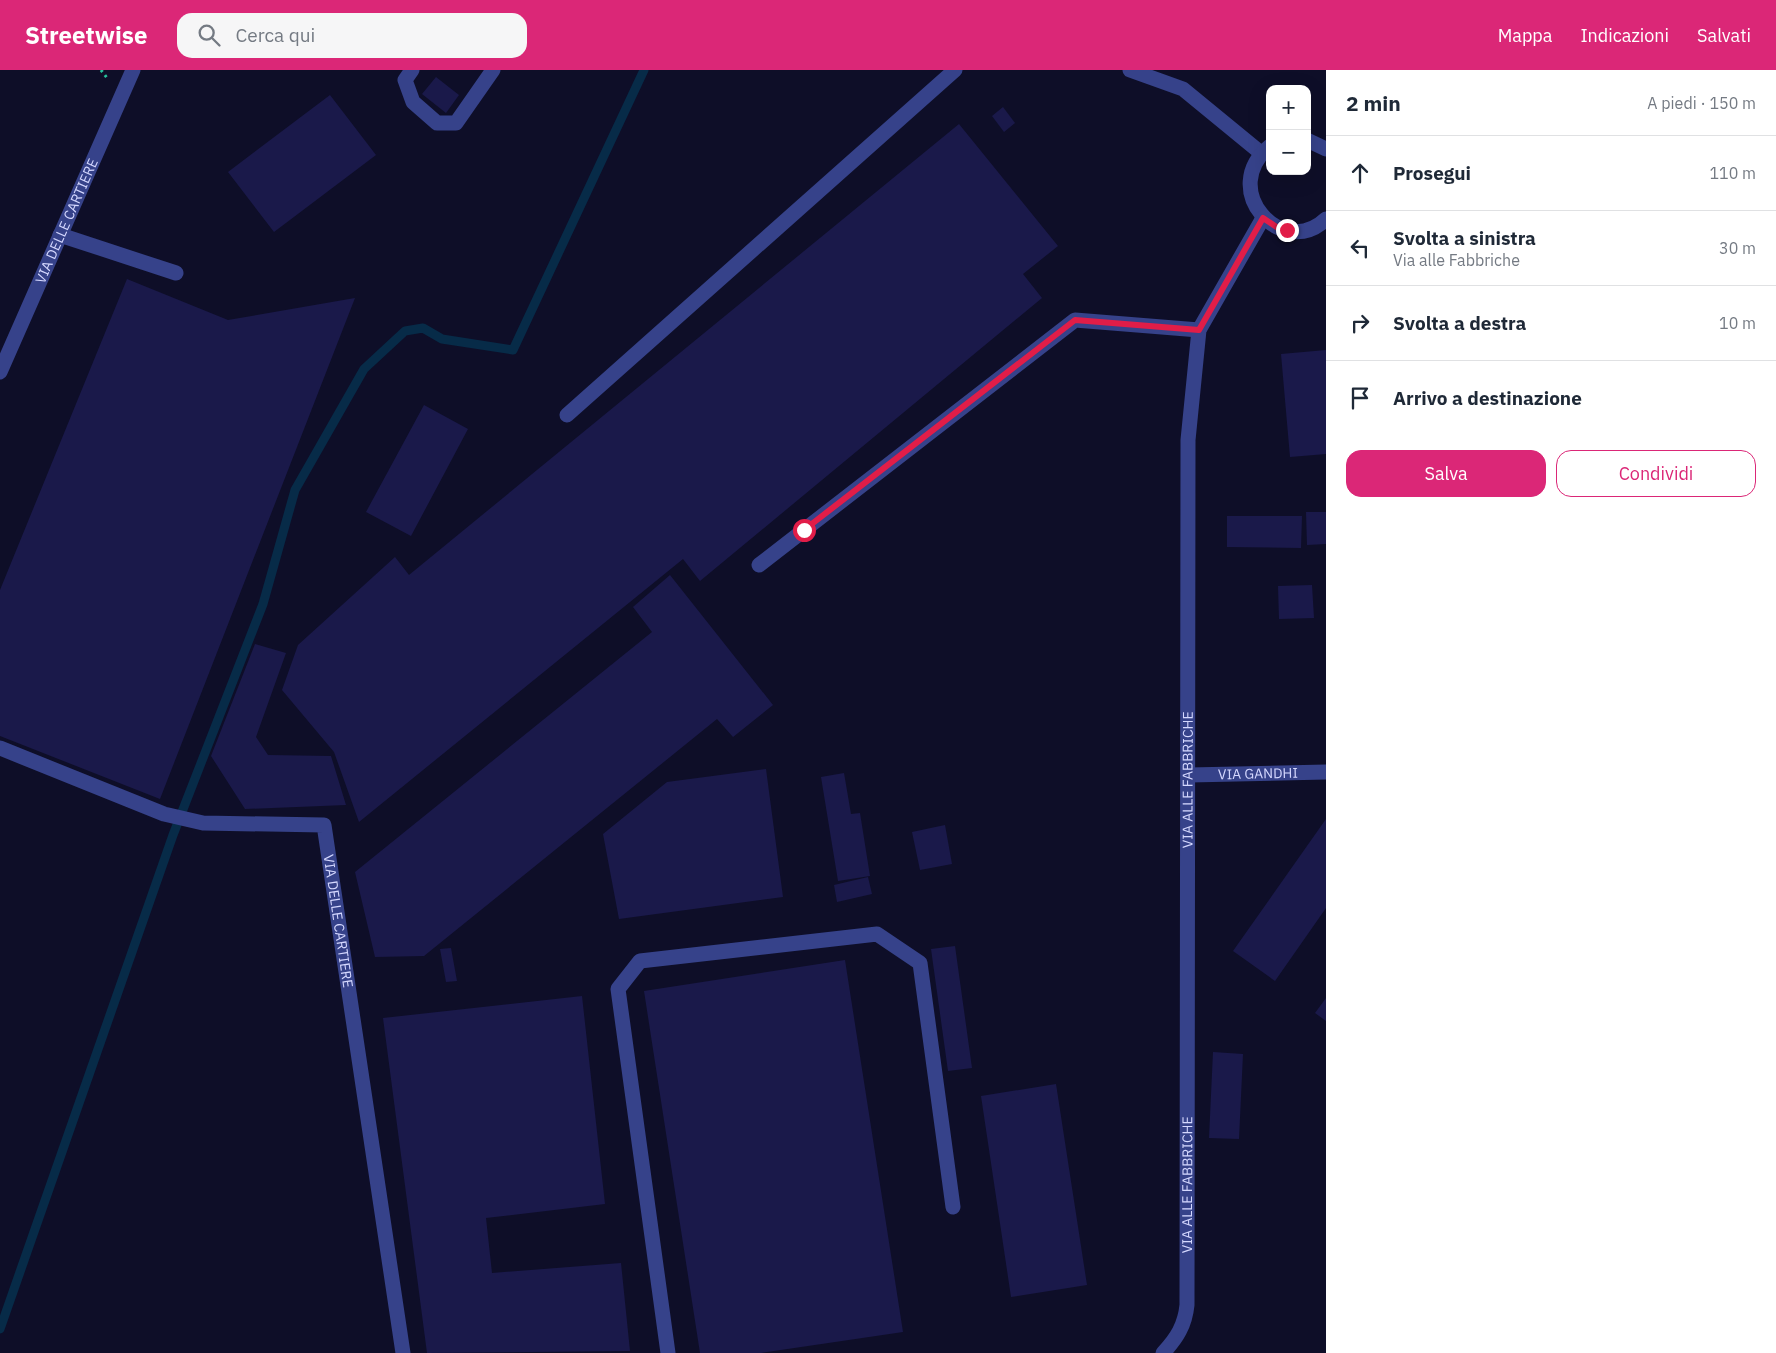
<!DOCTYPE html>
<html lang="it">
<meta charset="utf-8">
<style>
body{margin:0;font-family:"IBM Plex Sans",sans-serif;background:#f6f6f7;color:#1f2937}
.controls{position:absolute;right:15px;top:15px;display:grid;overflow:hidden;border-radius:10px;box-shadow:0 5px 20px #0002}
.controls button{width:45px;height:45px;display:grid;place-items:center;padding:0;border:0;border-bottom:1px solid #e0e1e3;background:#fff;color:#1f2937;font:25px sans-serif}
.stop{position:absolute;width:15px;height:15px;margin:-11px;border:4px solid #e11d48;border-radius:50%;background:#fff}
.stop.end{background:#e11d48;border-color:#fff;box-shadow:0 1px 5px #0008}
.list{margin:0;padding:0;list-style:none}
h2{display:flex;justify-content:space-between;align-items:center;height:65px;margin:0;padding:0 20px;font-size:21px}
h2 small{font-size:16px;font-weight:400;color:#747a83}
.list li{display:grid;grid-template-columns:32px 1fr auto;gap:15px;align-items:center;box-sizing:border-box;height:75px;padding:0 20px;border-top:1px solid #e0e1e3}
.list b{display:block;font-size:19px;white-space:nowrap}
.list p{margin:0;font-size:16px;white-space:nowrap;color:#747a83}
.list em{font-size:16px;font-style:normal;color:#747a83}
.actions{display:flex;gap:10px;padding:15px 20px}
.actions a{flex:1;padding:11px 0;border:1px solid #db2777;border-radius:15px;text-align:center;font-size:18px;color:#db2777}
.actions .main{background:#db2777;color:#fff}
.icon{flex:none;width:28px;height:28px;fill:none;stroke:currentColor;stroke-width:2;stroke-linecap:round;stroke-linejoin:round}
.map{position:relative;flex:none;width:1326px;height:1283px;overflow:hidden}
header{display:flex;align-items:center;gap:30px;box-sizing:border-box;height:70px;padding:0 25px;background:#db2777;color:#fff}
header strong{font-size:24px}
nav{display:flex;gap:28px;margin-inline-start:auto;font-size:18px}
.search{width:350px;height:45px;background:#f6f6f7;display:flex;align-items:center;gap:12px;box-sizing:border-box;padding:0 18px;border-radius:15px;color:#747a83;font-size:19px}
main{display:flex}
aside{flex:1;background:#fff}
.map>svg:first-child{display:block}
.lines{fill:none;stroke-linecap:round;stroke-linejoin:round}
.stream{stroke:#072b48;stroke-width:9}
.building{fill:#1a194a}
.path{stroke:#27c19b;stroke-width:3;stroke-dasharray:2.5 4;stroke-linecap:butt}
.minor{stroke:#36428a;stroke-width:15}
.route{stroke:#e11d48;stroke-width:6}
.labels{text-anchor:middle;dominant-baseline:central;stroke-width:4;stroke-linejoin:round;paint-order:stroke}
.street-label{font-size:14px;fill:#d5d8ff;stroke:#0e0e28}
</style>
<header>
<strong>Streetwise</strong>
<div class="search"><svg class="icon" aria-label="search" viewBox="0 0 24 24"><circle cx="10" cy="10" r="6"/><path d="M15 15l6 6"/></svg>Cerca qui</div>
<nav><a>Mappa</a><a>Indicazioni</a><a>Salvati</a></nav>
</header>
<main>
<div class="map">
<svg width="1326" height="1283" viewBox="0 0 1326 1283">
<rect width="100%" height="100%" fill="#0e0e28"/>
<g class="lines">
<!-- stream -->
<path class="stream" d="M0,1259l173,-494 90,-231 32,-114 69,-121 41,-38 18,-3 19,11 71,11 131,-280"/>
</g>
<!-- building -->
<path class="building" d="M436,7l23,18 -13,18 -24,-19z
M330,25l46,60 -102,77 -46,-60z
M1003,37l12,16 -11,9 -12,-16z
M959,54l99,122 -35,28 19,24 -342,283 -17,-22 -324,263 -25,-70 -52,-62 16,-45 97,-88 14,18z
M127,209l101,41 127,-22 -195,501 -160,-63v-146z
M1326,280v104l-36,3 -9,-103z
M424,335l44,24 -57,107 -45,-24z
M1306,442h20v32l-19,1z
M1227,446h75l-1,32 -74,-1z
M670,505l103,130 -40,32 -16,-18 -293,237 -49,1 -20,-85 297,-240 -19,-25z
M1312,515l2,33 -35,1 -1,-33z
M255,574l31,9 -30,84 12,18 63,1 15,49 -101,4 -34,-53z
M766,699l17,128 -164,22 -16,-85 64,-52z
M844,703l7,41 9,-1 10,63 -32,5 -17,-104z
M1326,749v89l-51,73 -42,-30z
M945,755l7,39 -32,6 -8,-38z
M868,807l4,17 -35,8 -3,-17z
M955,876l17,122 -24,3 -17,-122z
M451,878l6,33 -11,1 -6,-33z
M845,890l58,372 -142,21h-61l-56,-362z
M582,926l23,208 -119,14 6,55 129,-10 9,88 -203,2 -44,-335z
M1326,928v23l-11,-8z
M1213,982l30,2 -4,85 -30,-1z
M1056,1014l31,201 -76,12 -30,-201z"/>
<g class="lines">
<!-- path -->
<path class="path" d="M101,0l6,8"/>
<!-- minor -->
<g class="minor">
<path d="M412,0l-7,10 8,22 24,21h19l37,-53"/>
<path d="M1130,0l53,19 78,64"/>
<path d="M1307,70l19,9"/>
<path d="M1270,76c-53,43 12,115 56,73"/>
<path d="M60,165l116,38"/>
<path id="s1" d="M0,302l133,-302"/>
<path d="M567,345l388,-345"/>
<path d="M759,495l316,-245 124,10"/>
<path id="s2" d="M0,678l164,66 39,9 121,2 79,528"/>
<path id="s3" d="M1189,705l137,-3"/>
<path d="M668,1283l-50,-364 22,-28 237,-27 43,29 33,244"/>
<path id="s4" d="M1163,1283c14,-15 22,-28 24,-48l1,-865 11,-110 64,-112"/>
</g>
</g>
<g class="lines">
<!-- route -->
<path class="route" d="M804,460l271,-210 124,10 64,-112 15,10 9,2"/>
</g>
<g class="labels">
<!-- street labels -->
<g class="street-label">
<text stroke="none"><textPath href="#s1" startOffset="165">VIA DELLE CARTIERE</textPath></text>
<text stroke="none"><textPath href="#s3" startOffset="69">VIA GANDHI</textPath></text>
<text stroke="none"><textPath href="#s4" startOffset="580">VIA ALLE FABBRICHE</textPath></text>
<text stroke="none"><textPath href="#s2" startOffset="435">VIA DELLE CARTIERE</textPath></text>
<text stroke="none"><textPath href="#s4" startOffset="175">VIA ALLE FABBRICHE</textPath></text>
</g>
</g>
</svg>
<div class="controls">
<button>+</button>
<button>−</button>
</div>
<div class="stop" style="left:804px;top:460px"></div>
<div class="stop end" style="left:1287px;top:160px"></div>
</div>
<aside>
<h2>2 min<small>A piedi · 150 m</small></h2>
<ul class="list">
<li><svg class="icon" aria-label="ahead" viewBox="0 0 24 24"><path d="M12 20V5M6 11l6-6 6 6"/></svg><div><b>Prosegui</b></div><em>110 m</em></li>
<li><svg class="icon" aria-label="left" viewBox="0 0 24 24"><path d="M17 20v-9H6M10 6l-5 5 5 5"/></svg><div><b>Svolta a sinistra</b><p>Via alle Fabbriche</p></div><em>30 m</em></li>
<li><svg class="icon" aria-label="right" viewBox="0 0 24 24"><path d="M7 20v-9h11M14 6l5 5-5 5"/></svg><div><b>Svolta a destra</b></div><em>10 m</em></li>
<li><svg class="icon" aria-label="arrive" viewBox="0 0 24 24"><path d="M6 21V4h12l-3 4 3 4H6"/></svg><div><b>Arrivo a destinazione</b></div></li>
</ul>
<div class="actions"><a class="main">Salva</a><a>Condividi</a></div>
</aside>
</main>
